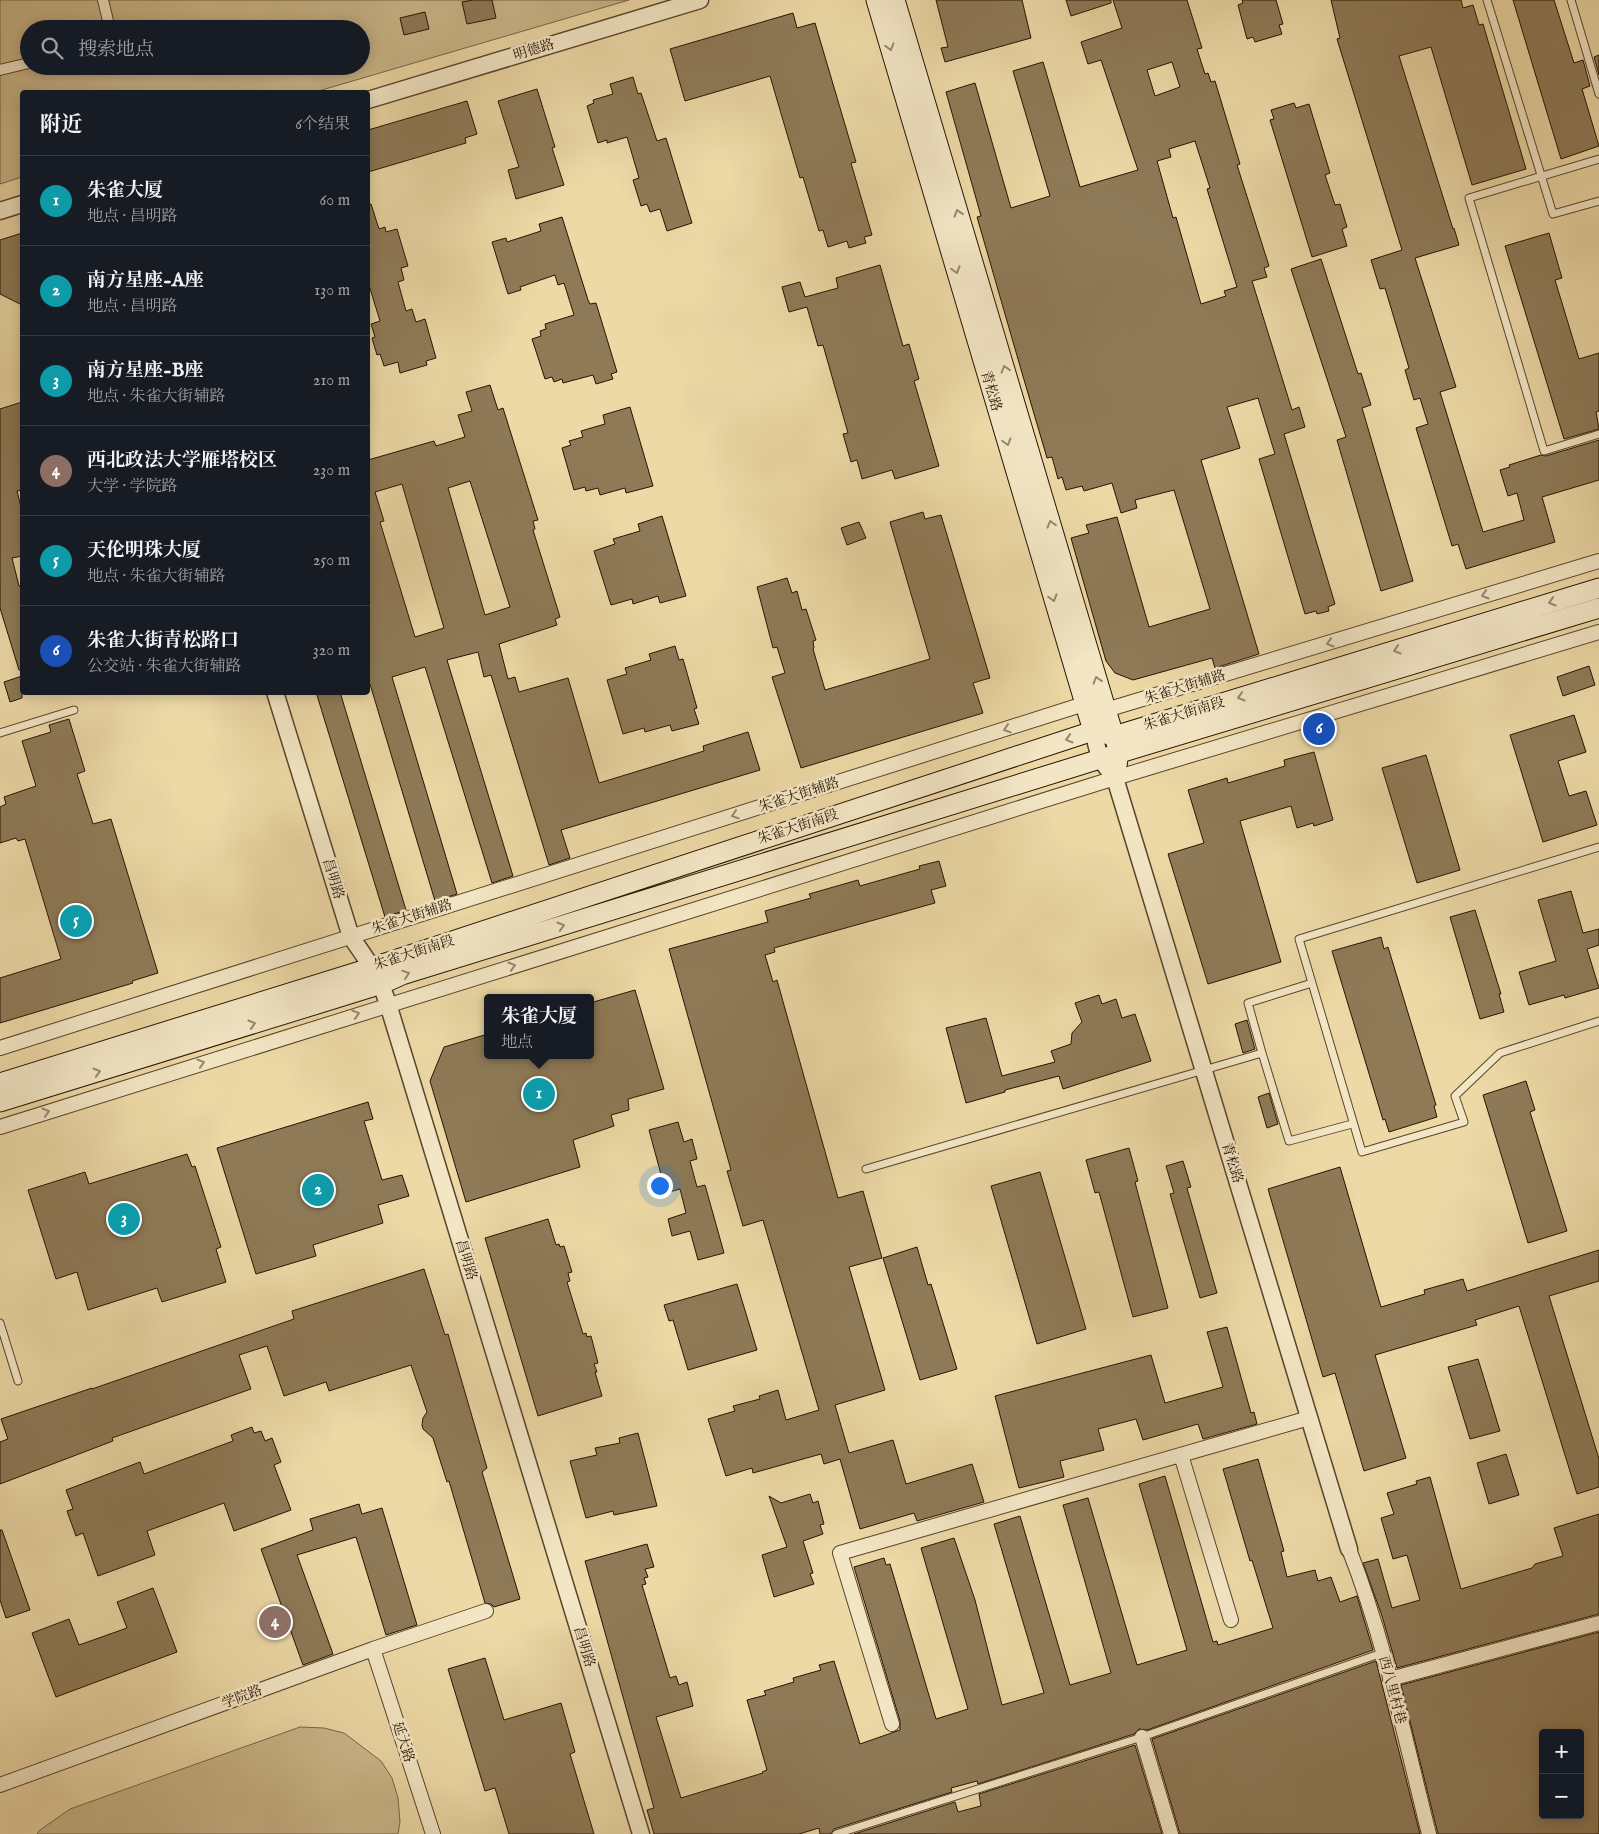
<!DOCTYPE html>
<html lang="zh">
<meta charset="utf-8">
<style>
body{margin:0;font-family:"IM FELL English","Noto Serif SC",serif;background:#20242c;color:#f1f3f6}
.controls{position:absolute;right:15px;bottom:15px;display:grid;overflow:hidden;border-radius:5px;box-shadow:0 2px 12px #0003}
.controls button{width:45px;height:45px;display:grid;place-items:center;padding:0;border:0;border-bottom:1px solid #363941;background:#171b24;color:#f1f3f6;font:25px sans-serif}
.you{position:absolute;left:659px;top:1185px;width:18px;height:18px;margin:-12px;border:4px solid #fff;border-radius:50%;background:#1a73e8;box-shadow:0 0 0 8px #1a73e833}
.badge{display:grid;place-items:center;width:32px;height:32px;border-radius:50%;background:#d93025;color:#fff;font-size:16px;font-weight:700}
.pin{position:absolute;translate:-50% -50%;border:2px solid #fff;box-shadow:0 1px 5px #0006}
.popup{position:absolute;left:484px;top:994px;width:110px;height:65px;box-sizing:border-box;display:grid;place-content:center;border-radius:5px;background:#171b24;filter:drop-shadow(0 1px 4px #0005);font-size:16px;white-space:nowrap;color:#9ea1a6}
.popup b{font-size:19px;color:#f1f3f6}
.popup::after{content:'';position:absolute;left:50%;top:100%;margin-left:-10px;border:10px solid transparent;border-top-color:#171b24}
.list{margin:0;padding:0;list-style:none}
h2{display:flex;justify-content:space-between;align-items:center;height:65px;margin:0;padding:0 20px;font-size:21px}
h2 small{font-size:16px;font-weight:400;color:#9ea1a6}
.list li{display:grid;grid-template-columns:32px 1fr auto;gap:15px;align-items:center;box-sizing:border-box;height:90px;padding:0 20px;border-top:1px solid #363941}
.list b{display:block;font-size:19px;white-space:nowrap}
.list p{margin:0;font-size:16px;white-space:nowrap;color:#9ea1a6}
.list em{font-size:16px;font-style:normal;color:#9ea1a6}
.icon{flex:none;width:28px;height:28px;fill:none;stroke:currentColor;stroke-width:2;stroke-linecap:round;stroke-linejoin:round}
.map{position:relative;flex:none;width:1599px;height:1834px;overflow:hidden}
.search{position:absolute;background:#171b24;box-shadow:0 2px 12px #0003;left:20px;top:20px;width:350px;height:55px;display:flex;align-items:center;gap:12px;box-sizing:border-box;padding:0 18px;border-radius:28px;color:#9ea1a6;font-size:19px}
.panel{position:absolute;background:#171b24;box-shadow:0 2px 12px #0003;left:20px;top:90px;width:350px;height:605px;border-radius:5px}
.map>svg:first-child{display:block}
.green{fill:#cbb78a;stroke:#7a6546;fill-rule:evenodd}
.building{fill:#8e7a57;stroke:#281302;fill-rule:evenodd}
.lines{fill:none;stroke-linecap:round;stroke-linejoin:round}
.service-casing{stroke:#59442b;stroke-width:9}
.pedestrian-casing{stroke:#59442b;stroke-width:12}
.minor-casing{stroke:#59442b;stroke-width:16}
.tertiary-casing{stroke:#59442b;stroke-width:19}
.secondary-casing{stroke:#281302;stroke-width:21}
.service{stroke:#f3e6c5;stroke-width:7}
.pedestrian{stroke:#f3e6c5;stroke-width:10}
.minor{stroke:#f3e6c5;stroke-width:14}
.tertiary{stroke:#f3e6c5;stroke-width:16}
.secondary{stroke:#f3e6c5;stroke-width:19}
.oneway{stroke:#98876d}
.labels{text-anchor:middle;dominant-baseline:central;stroke-width:5;stroke-linejoin:round;paint-order:stroke}
.street-label{font-size:14px;fill:#281302;stroke:#f3e6c5}
</style>
<div class="map">
<svg width="1599" height="1834" viewBox="0 0 1599 1834">
<rect width="100%" height="100%" fill="#ecd9a6"/>
<filter id="stains"><feTurbulence type="fractalNoise" baseFrequency=".004" numOctaves="4"/><feColorMatrix values="0 0 0 0 .2 0 0 0 0 .09 0 0 0 0 .02 0 0 0 .5 -.17"/></filter>
<radialGradient id="worn" r=".72"><stop offset=".6" stop-color="#630" stop-opacity="0"/><stop offset="1" stop-color="#630" stop-opacity=".3"/></radialGradient>
<!-- green -->
<path class="green" d="M0,0h629l-314,92h-293v85l-22,7zM29,29h332v37h-332z
M300,1727l24,1 20,5 37,28 11,17 6,20 2,24 -2,12h-361l3,-4 30,-21z"/>
<!-- building -->
<path class="building" d="M473,0h19l4,18 -29,6 -5,-22z
M936,0h86l9,38 -86,24 -4,-14 7,-1z
M1066,0h45v3l-40,13z
M1113,0h74l15,48 -5,1 8,25 3,-1 3,9 4,-1 25,83 -3,1 32,101 -5,2 3,9 -15,4 40,129 7,-3 6,20 -21,7 51,170 -7,3 1,4 -12,3 -1,-3 -11,3 -46,-155 16,-5 -17,-56 -31,9 13,41 -39,12 58,194 -44,14 -3,-10 -79,22 -18,-7 -9,-12 -35,-123 18,-5 -3,-8 31,-8 32,110 61,-18 -36,-119 -39,10 2,8 -16,5 -9,-30 -28,8 -2,-5 -16,4 -4,-13 -4,2 -6,-22 -5,1 -27,-92 -43,-149 4,-1 -35,-124 29,-9 36,125 39,-12 -37,-125 30,-9 37,125 58,-17 -37,-110 -13,4 -7,-22 41,-14zM1172,62l8,25 -25,9 -8,-26zM1195,141l15,47 -3,1 30,98 -13,4 2,5 -25,8 -25,-87 -3,1 -16,-57 14,-4 -2,-8z
M1242,0h34l7,24 -4,1 3,9 -27,8 -2,-5 -6,2 -9,-34 5,-2z
M1331,0h130l2,8 10,-3 6,20 4,-1 43,145 -54,16 -41,-138 -32,9 54,173 1,-1 5,17 -44,13 41,129 -16,5 43,140 41,-12 -7,-27 -9,3 -8,-26 10,-3 -1,-2 32,-10 5,1 53,-16v40l-57,17 13,45 -89,27 -8,-25 -6,2 -36,-118 12,-4 -8,-26 -6,2 -9,-30 4,-2 -24,-80 -5,1 -9,-29 31,-10 -65,-211 3,-1z
M1513,0h41l20,63 9,-3 7,26 -8,3 17,57 -38,13z
M425,12l4,17 -25,6 -4,-17z
M793,13l4,15 18,-5 41,139 -5,1 21,72 -8,2 2,6 -17,5 -2,-7 -19,6 -5,-17 -4,1 -16,-54 -3,1 -30,-102 -85,25 -15,-52z
M1599,55v20l-5,-18z
M633,77l5,17 3,-1 16,48 9,-3 26,85 -25,8 -7,-22 -10,3 -3,-8 -6,2 -8,-26 6,-2 -2,-7 -10,-34 -20,6v-3l-9,3 -11,-37 7,-3 -1,-3 20,-6 -3,-10z
M537,89l18,58 -3,1 12,37 -48,14 -8,-29 11,-3 -21,-66z
M467,101l10,33 -12,4 1,5 -98,29v-42z
M1294,103l2,5 13,-4 21,69 -5,2 10,30 5,-1 7,23 -5,2 5,17 -35,11 -42,-137 4,-1 -3,-9z
M368,204h3l8,25 6,-2 1,5 11,-3 11,37 -7,2 3,12 -6,2 8,29 6,-2 4,13 9,-3 11,39 -10,3 1,4 -27,8 -2,-11 -14,4 -4,-12 -3,1 -5,-17 3,-1 -4,-13 9,-3 -12,-39z
M562,217l26,83 2,4 6,-1 21,69 -6,2 2,5 -17,5 -3,-9 -30,8 -1,-4 -8,3 -2,-5 -7,2 -13,-40 9,-3 -1,-5 6,-2 -1,-5 29,-9 -10,-32 -6,2 -3,-10 -35,12 1,3 -13,4 -16,-52 14,-4 1,4 34,-11 -2,-7z
M22,233v72l-22,-11v-54z
M1549,233l13,45 -7,2 24,79 20,-6v58l-3,1 3,17 -35,10 -59,-193z
M1321,259l37,115 3,-1 10,32 -9,3 51,173 -32,10 -44,-151 9,-3 -55,-168z
M880,265l23,81 6,-2 10,35 -5,2 25,85 -44,13 -3,-9 -30,9 -5,-19 -6,2 -8,-28 5,-1 -25,-88 -5,1 -11,-39 -18,5 -7,-25 18,-5 5,15 33,-9 -2,-10z
M490,385l8,25 5,-2 35,112 -5,1 2,8 -2,1 27,87 -5,2 2,6 -58,19 9,35 7,-2 4,15 49,-14 31,105 105,-32 -1,-5 45,-14 12,38 -199,60 9,28 -21,7 -58,-190 -7,2 -6,-25 -31,8 66,216 -21,7 -67,-216 -33,10 65,217 -22,7 -65,-217 -2,1v-225l66,-19 2,5 29,-9 -7,-22 14,-4 -6,-19zM470,481l40,126 -25,8 -37,-127zM402,484l42,144 -29,9 -35,-115 4,-1 -9,-29z
M22,402v88l-5,1 5,20v45l-10,2 7,28h3v84h-3l-19,-62v-199z
M630,407l23,79 -27,7 -1,-5 -25,7 -2,-7 -12,3 -1,-4 -11,3 -12,-42 9,-3 -2,-4 14,-4 -2,-6 24,-7 -2,-9z
M923,512l2,7 16,-4 49,163 -17,5 10,30 -182,55 -29,-91 13,-4 -8,-26 -4,1 -16,-61 30,-9 5,15 5,-2 5,19 4,-1 10,31 -3,1 1,7 -1,1 12,41 105,-31 -40,-137z
M662,516l24,80 -26,7 -2,-7 -25,8 -1,-5 -21,6 -17,-54 21,-7 -2,-5 27,-8 -2,-7z
M859,522l7,16 -19,7 -6,-17z
M675,646l4,14 4,-1 14,49 -3,1 5,15 -27,7 -2,-6 -25,7 -1,-4 -21,6 -16,-54 20,-6 -2,-6 26,-8 -2,-6z
M1589,666l6,19 -32,11 -6,-19z
M22,676v22l-12,4 -6,-20z
M316,692h24l66,218 -21,7z
M1574,715l12,37 -28,9 11,35 17,-5 11,34 -54,17 -33,-107z
M69,719l16,52 -8,3 16,50 18,-5 47,154 -26,8 1,2 -133,40v-45l61,-19 -36,-120 -7,2 -2,-3 -16,5v-36l6,-3 -2,-7 32,-11 -14,-45 29,-9 -2,-7z
M1314,752l19,68 -19,6 -1,-3 -16,5 -6,-22 -51,15 41,141 -73,22 -40,-130 36,-11 -16,-53 39,-12 1,5 57,-17 -1,-6z
M1426,755l34,115 -43,13 -35,-115z
M939,861l7,25 -15,4 4,13 -161,45 1,4 -10,3 8,27 4,-2 61,218 25,-7 19,67 -33,9 36,123 -50,15 14,48 44,-13 13,44 66,-20 12,38 -67,19 -3,-8 -54,16 -20,-70 -16,5 -3,-10 -68,19 -1,-5 -26,8 -18,-57 27,-8 -2,-5 27,-7 -1,-3 19,-6 8,30 33,-10 -56,-190 -20,6 -16,-55 4,-1 -62,-221 99,-27 -3,-11 46,-13 -2,-4 49,-14 2,6 60,-17 -1,-3z
M1571,891l12,42 16,-4v16l-12,4 12,39 -34,10 -1,-3 -35,10 -10,-33 37,-11 -18,-61z
M1475,910l26,84h-2l5,18 -24,7 -30,-102z
M1381,937l3,12 4,-2 48,158 -2,1 3,11 -48,15 -4,-13 -2,1 -51,-169z
M635,990l29,99 -36,10 1,11 -18,5 3,11 -41,14 7,27 -114,35 -36,-121 14,-34 44,-13v21h102v-52z
M1099,995l3,9 14,-5 6,19 13,-4 16,47 -88,28 -4,-13 -54,14v2l-39,11 -20,-75 40,-10 16,58 53,-14 -4,-11 20,-7 1,-11 10,-11 -7,-19z
M1247,1020l8,29 -12,4 -8,-29z
M1526,1081l9,29 -5,2 37,119 -39,12 -45,-148z
M1269,1093l9,31 -11,4 -9,-31z
M368,1102l5,17 -9,2 18,59 20,-5 7,21 -31,9 5,18 -70,22 3,11 -60,18 -39,-126z
M678,1122l6,20 8,-3 5,20 -7,2 7,26 8,-2 19,68 -26,7 -8,-29 -18,5 -4,-17 18,-6 -6,-24 -14,4 -17,-63z
M1129,1148l9,33 -3,1 33,126 -35,9 -34,-125 -4,1 -9,-33z
M187,1154l5,13 3,-1 26,81 -5,2 10,33 -64,20 -5,-14 -69,22 -11,-38 -21,7 -28,-89 57,-18 4,12z
M1183,1161l8,26 -4,1 30,105 -17,5 -30,-104 4,-1 -8,-27z
M1340,1167l41,140 44,-13 -1,-4 39,-11 4,12 132,-41v31l-50,15 50,163v28l-22,7 -58,-188 -44,14 2,5 -102,30 31,103 -42,13 -29,-98 -12,4 -55,-188z
M1040,1172l46,157 -49,15 -46,-158z
M548,1219l8,26 3,-1 1,3 4,-1 8,26 -4,1 2,8 -3,1 16,52 3,-1 1,4 4,-1 7,27 -4,1 3,8h-2l7,24 -64,20 -53,-178z
M917,1247l11,38 3,-1 26,85 -37,11 -37,-122z
M424,1269l21,66 3,-1 39,134 -5,4 38,127 -26,8 -3,-3 -6,-1 -36,-122 -2,1 -14,-44 -10,-9 -1,-4 1,-7 4,-6 -16,-47 -82,26 -3,-9 -42,14 -17,-50 -28,9 12,34 -139,49 1,3 -113,43v-42l8,-3 -7,-20 91,-31v1l202,-70 -2,-8z
M737,1284l20,66 -69,20 -15,-50 -4,1 -5,-16z
M1227,1327l24,86 3,-1 3,12 -54,15 -5,-15 -55,16 -7,-21 -38,10 6,21 -44,11 4,16 -45,11 -24,-92 156,-41 14,48 58,-16 -16,-55z
M1478,1359l22,72 -30,8 -22,-72z
M252,1427l2,6 7,-2 4,10 7,-3 9,24 -7,3 17,45 -57,21 -10,-28 -77,28 8,24 -57,21 -15,-43 -7,3 -9,-25 6,-2 -7,-19 74,-28 4,12 89,-33 -2,-6z
M638,1433l19,73 -43,9 -1,-4 -27,7 -16,-57 27,-6 -2,-7 25,-5 -1,-5z
M1506,1454l13,41 -30,9 -12,-41z
M1258,1459l26,92 -3,1 6,25 28,-7 3,11 13,-4 9,25 17,-6 16,54 -226,80 -8,-1 -5,5 -156,50 -1,-3 -26,7 1,4 -118,37 -3,5h-11l-1,-6 -20,6h-145l-7,-24 7,-2 -69,-247 62,-17 7,23 -9,2 3,8 -4,1 2,6 -4,1 28,93 6,-2 3,9 8,-3 6,24 -37,11 25,81 82,-25 -1,-1 5,-2 -20,-70 19,-5 -2,-4 30,-9 -1,-4 28,-8 -2,-5 15,-4 26,83 40,-14v-9l-46,-154 30,-9 2,7 4,-1 46,155 32,-10 -47,-161 33,-10 21,62 27,105 42,-12 -50,-169 26,-8 50,169 41,-12 -48,-168 25,-7 49,167 50,-15 -48,-166 26,-8 48,166 4,-1 1,4 55,-17 -21,-68 -2,1 -27,-92z
M1430,1477l31,112 71,-21 3,-4 28,-8 -9,-28 45,-14v100l-202,54 -15,-52 -19,-53 15,-4 14,49 28,-8 -13,-45 -14,4 -12,-41 13,-4 -7,-21 30,-9 -1,-3z
M810,1494l3,9 5,-2 6,23 -4,1 3,9 -20,7 10,32 -3,1 4,10 -40,13 -12,-42 25,-8 -18,-51 12,7z
M359,1504l3,10 20,-6 35,117 -31,10 -30,-98 -59,18 36,99 -30,11 -42,-116 52,-19 -3,-11z
M0,1530h2l28,80 -24,8 -6,-18z
M153,1588l24,64 -121,45 -24,-64 37,-14 10,26 48,-17 -10,-26z
M1599,1632v202h-161l-37,-149zM1543,1733h37v82h-37z
M485,1658l19,62 57,-17 14,49 -5,2 24,80h-85l-14,-46 -10,3 -37,-122z
M1376,1661l44,173h-240l-28,-95z
M1135,1745l27,89h-308l101,-32 3,10 23,-6 -2,-12z"/>
<g class="lines">
<!-- service casing -->
<g class="service-casing">
<path id="service" d="M1487,0l66,214 46,-13
M1571,0l28,94
M1599,159l-130,39 75,253 55,-17
M0,733l74,-23
M1599,847l-300,92 63,213 102,-30 -9,-26 45,-43 99,-32
M1262,1053l-14,-50 64,-20
M866,1169l396,-116 27,88 63,-17
M0,1323l18,58
M836,1834l306,-97 240,-84"/>
</g>
<!-- pedestrian casing -->
<g class="pedestrian-casing">
<path id="pedestrian" d="M103,0l7,29
M0,70l29,-7"/>
</g>
<!-- minor casing -->
<g class="minor-casing">
<path id="minor" d="M0,1048l1084,-344 22,6 493,-149
M0,1127l1115,-349 484,-146
M1181,1455l50,165
M1349,1549c36,92 56,190 80,285
M373,1649l60,185
M1390,1679l209,-56
M892,1724l-52,-171 469,-135
M1142,1737l29,97
M0,1785l373,-136 113,-38"/>
</g>
<!-- tertiary casing -->
<g class="tertiary-casing">
<path id="tertiary" d="M368,100l332,-100
M0,211l22,-7
M275,692l76,245c17,24 28,39 37,67l253,830
M1093,731l7,28 15,19 234,771"/>
</g>
<!-- secondary casing -->
<g class="secondary-casing">
<path id="secondary" d="M876,0l217,731
M895,0l224,753 -4,25
M0,1083l373,-116 720,-236 21,5 485,-148
M0,1102l382,-118 20,-9 698,-216 499,-151"/>
</g>
<!-- service -->
<use href="#service" class="service"/>
<!-- pedestrian -->
<use href="#pedestrian" class="pedestrian"/>
<!-- minor -->
<use href="#minor" class="minor"/>
<!-- tertiary -->
<use href="#tertiary" class="tertiary"/>
<!-- secondary -->
<use href="#secondary" class="secondary"/>
</g>
<!-- one-way arrows -->
<defs><path id="oneway-chevron" d="M-2-3.5L2.5 0L-2 3.5" fill="none" stroke-width="1.6" stroke-linecap="round" stroke-linejoin="round" transform="scale(1.25)"/></defs>
<g class="oneway">
<use href="#oneway-chevron" transform="translate(890 47) rotate(74)"/>
<use href="#oneway-chevron" transform="translate(958 213) rotate(-107)"/>
<use href="#oneway-chevron" transform="translate(956 270) rotate(74)"/>
<use href="#oneway-chevron" transform="translate(1005 369) rotate(-107)"/>
<use href="#oneway-chevron" transform="translate(1007 442) rotate(74)"/>
<use href="#oneway-chevron" transform="translate(1051 524) rotate(-107)"/>
<use href="#oneway-chevron" transform="translate(1485 595) rotate(163)"/>
<use href="#oneway-chevron" transform="translate(1053 598) rotate(74)"/>
<use href="#oneway-chevron" transform="translate(1552 602) rotate(163)"/>
<use href="#oneway-chevron" transform="translate(1330 643) rotate(163)"/>
<use href="#oneway-chevron" transform="translate(1397 650) rotate(163)"/>
<use href="#oneway-chevron" transform="translate(1097 680) rotate(-107)"/>
<use href="#oneway-chevron" transform="translate(1241 697) rotate(163)"/>
<use href="#oneway-chevron" transform="translate(1007 729) rotate(162)"/>
<use href="#oneway-chevron" transform="translate(1069 739) rotate(163)"/>
<use href="#oneway-chevron" transform="translate(735 815) rotate(162)"/>
<use href="#oneway-chevron" transform="translate(561 926) rotate(-17)"/>
<use href="#oneway-chevron" transform="translate(512 966) rotate(-17)"/>
<use href="#oneway-chevron" transform="translate(406 974) rotate(-19)"/>
<use href="#oneway-chevron" transform="translate(356 1014) rotate(-17)"/>
<use href="#oneway-chevron" transform="translate(252 1024) rotate(-17)"/>
<use href="#oneway-chevron" transform="translate(201 1063) rotate(-17)"/>
<use href="#oneway-chevron" transform="translate(97 1072) rotate(-17)"/>
<use href="#oneway-chevron" transform="translate(46 1112) rotate(-17)"/>
</g>
<g class="labels">
<!-- street labels -->
<g class="street-label">
<text transform="translate(534 50) rotate(-17)">明德路</text>
<text transform="translate(991 391) rotate(74)">青松路</text>
<text transform="translate(1185 687) rotate(-17)">朱雀大街辅路</text>
<text transform="translate(1184 714) rotate(-17)">朱雀大街南段</text>
<text transform="translate(799 795) rotate(-18)">朱雀大街辅路</text>
<text transform="translate(798 827) rotate(-18)">朱雀大街南段</text>
<text transform="translate(333 879) rotate(73)">昌明路</text>
<text transform="translate(412 917) rotate(-18)">朱雀大街辅路</text>
<text transform="translate(414 953) rotate(-18)">朱雀大街南段</text>
<text transform="translate(1232 1163) rotate(73)">青松路</text>
<text transform="translate(466 1260) rotate(73)">昌明路</text>
<text transform="translate(584 1647) rotate(73)">昌明路</text>
<text transform="translate(1392 1690) rotate(75)">西八里村巷</text>
<text transform="translate(242 1697) rotate(-20)">学院路</text>
<text transform="translate(403 1742) rotate(72)">延大路</text>
</g>
</g>
<rect width="100%" height="100%" filter="url(#stains)"/>
<rect width="100%" height="100%" fill="url(#worn)"/>
</svg>
<div class="controls">
<button>+</button>
<button>−</button>
</div>
<div class="you"></div>
<div class="pin badge" style="left:539px;top:1094px;background:#0f9aa8">1</div>
<div class="popup"><b>朱雀大厦</b>地点</div>
<div class="pin badge" style="left:318px;top:1190px;background:#0f9aa8">2</div>
<div class="pin badge" style="left:124px;top:1219px;background:#0f9aa8">3</div>
<div class="pin badge" style="left:275px;top:1622px;background:#8d6e63">4</div>
<div class="pin badge" style="left:76px;top:921px;background:#0f9aa8">5</div>
<div class="pin badge" style="left:1319px;top:729px;background:#1a4fb4">6</div>
<div class="search"><svg class="icon" aria-label="search" viewBox="0 0 24 24"><circle cx="10" cy="10" r="6"/><path d="M15 15l6 6"/></svg>搜索地点</div>
<section class="panel">
<h2>附近<small>6个结果</small></h2>
<ul class="list">
<li><span class="badge" style="background:#0f9aa8">1</span><div><b>朱雀大厦</b><p>地点 · 昌明路</p></div><em>60 m</em></li>
<li><span class="badge" style="background:#0f9aa8">2</span><div><b>南方星座-A座</b><p>地点 · 昌明路</p></div><em>130 m</em></li>
<li><span class="badge" style="background:#0f9aa8">3</span><div><b>南方星座-B座</b><p>地点 · 朱雀大街辅路</p></div><em>210 m</em></li>
<li><span class="badge" style="background:#8d6e63">4</span><div><b>西北政法大学雁塔校区</b><p>大学 · 学院路</p></div><em>230 m</em></li>
<li><span class="badge" style="background:#0f9aa8">5</span><div><b>天伦明珠大厦</b><p>地点 · 朱雀大街辅路</p></div><em>250 m</em></li>
<li><span class="badge" style="background:#1a4fb4">6</span><div><b>朱雀大街青松路口</b><p>公交站 · 朱雀大街辅路</p></div><em>320 m</em></li>
</ul>
</section>
</div>
